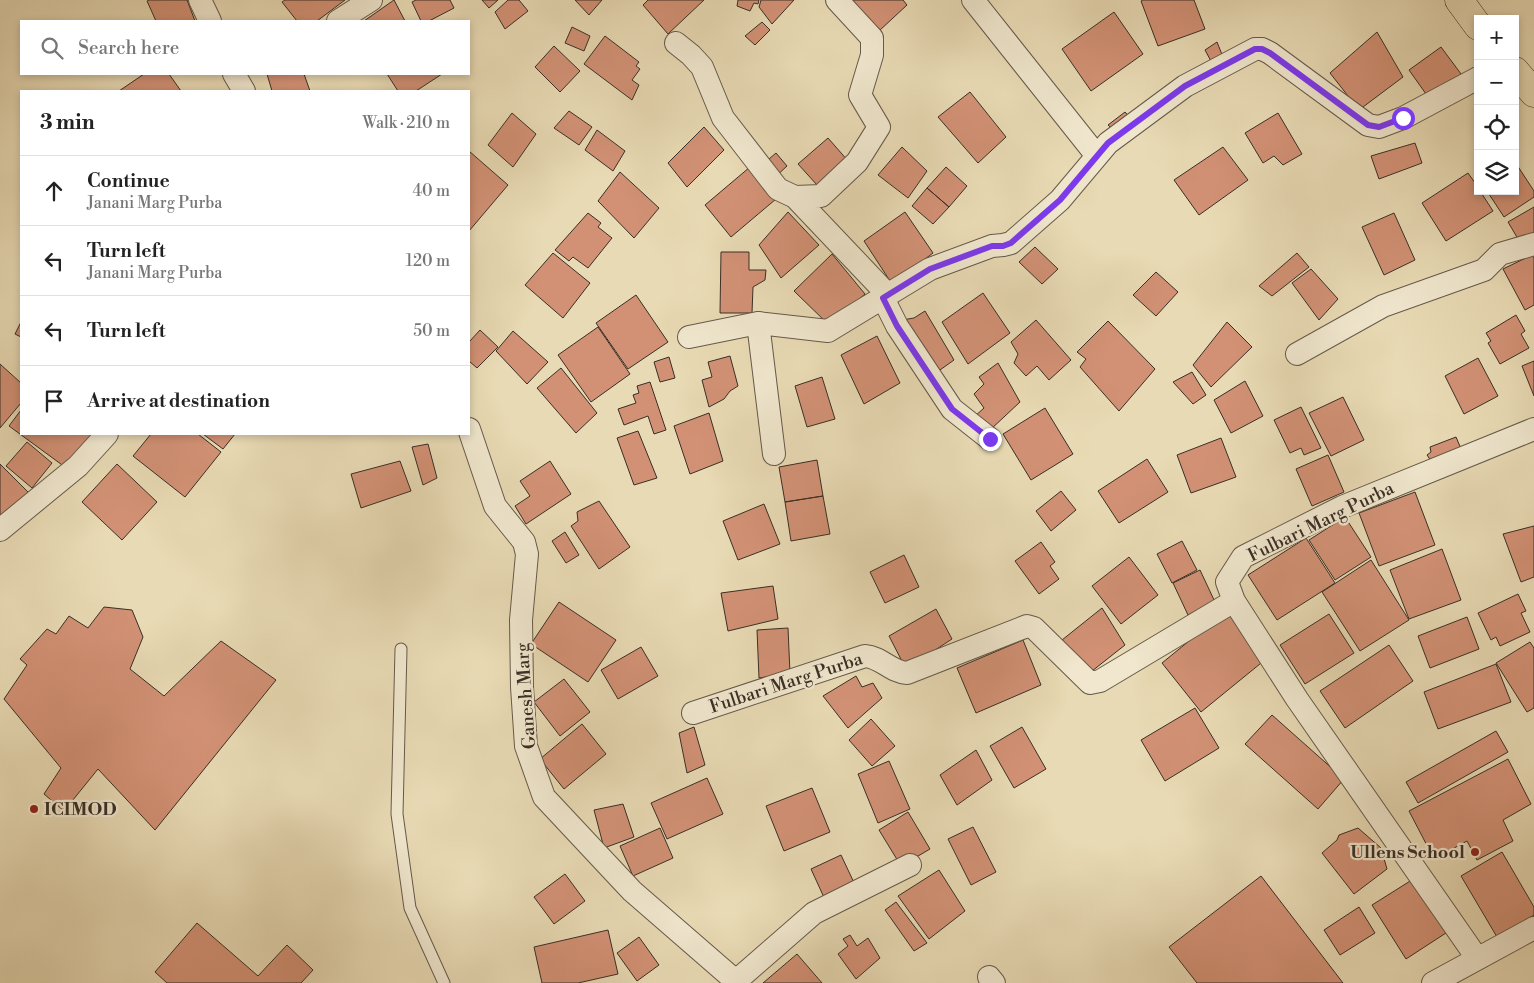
<!DOCTYPE html>
<meta charset="utf-8">
<style>
body{margin:0;font-family:"Libre Bodoni",serif;background:#f6f6f6;color:#222}
.controls{position:absolute;right:15px;top:15px;display:grid;overflow:hidden;border-radius:0px;box-shadow:0 2px 8px #0003}
.controls button{width:45px;height:45px;display:grid;place-items:center;padding:0;border:0;border-bottom:1px solid #e0e0e0;background:#fff;color:#222;font:25px sans-serif}
.stop{position:absolute;width:15px;height:15px;margin:-11px;border:4px solid #7c3aed;border-radius:50%;background:#fff}
.stop.end{background:#7c3aed;border-color:#fff;box-shadow:0 1px 5px #0008}
.list{margin:0;padding:0;list-style:none}
h2{display:flex;justify-content:space-between;align-items:center;height:65px;margin:0;padding:0 20px;font-size:21px}
h2 small{font-size:16px;font-weight:400;color:#767676}
.list li{display:grid;grid-template-columns:32px 1fr auto;gap:15px;align-items:center;box-sizing:border-box;height:70px;padding:0 20px;border-top:1px solid #e0e0e0}
.list b{display:block;font-size:19px;white-space:nowrap}
.list p{margin:0;font-size:16px;white-space:nowrap;color:#767676}
.list em{font-size:16px;font-style:normal;color:#767676}
.icon{flex:none;width:28px;height:28px;fill:none;stroke:currentColor;stroke-width:2;stroke-linecap:round;stroke-linejoin:round}
.map{position:relative;flex:none;width:1534px;height:983px;overflow:hidden}
.search{position:absolute;background:#fff;box-shadow:0 2px 8px #0003;left:20px;top:20px;width:450px;height:55px;display:flex;align-items:center;gap:12px;box-sizing:border-box;padding:0 18px;border-radius:0px;color:#767676;font-size:19px}
.panel{position:absolute;background:#fff;box-shadow:0 2px 8px #0003;left:20px;top:90px;width:450px;height:345px;border-radius:0px}
.map>svg:first-child{display:block}
.building{fill:#d29175;stroke:#392f26}
.lines{fill:none;stroke-linecap:round;stroke-linejoin:round}
.service-casing{stroke:#655a4a;stroke-width:13}
.minor-casing{stroke:#655a4a;stroke-width:24}
.primary-casing{stroke:#392f26;stroke-width:29}
.service{stroke:#f0e7ce;stroke-width:11}
.minor{stroke:#f0e7ce;stroke-width:22}
.primary{stroke:#e8dab4;stroke-width:28}
.route{stroke:#7c3aed;stroke-width:6}
.poi-dot{fill:#8f2418;stroke:#f0e7ce;stroke-width:2}
.labels{text-anchor:middle;dominant-baseline:central;stroke-width:4.5;stroke-linejoin:round;paint-order:stroke}
.street-label{font-size:18px;fill:#392f26;stroke:#f0e7ce}
.poi-label{font-size:18px;font-weight:bold;fill:#392f26;stroke:#f0e7ce;text-anchor:start}
</style>
<div class="map">
<svg width="1534" height="983" viewBox="0 0 1534 983">
<rect width="100%" height="100%" fill="#e8dab4"/>
<filter id="stains"><feTurbulence type="fractalNoise" baseFrequency=".004" numOctaves="4"/><feColorMatrix values="0 0 0 0 .2 0 0 0 0 .09 0 0 0 0 .02 0 0 0 .5 -.17"/></filter>
<radialGradient id="worn" r=".72"><stop offset=".6" stop-color="#630" stop-opacity="0"/><stop offset="1" stop-color="#630" stop-opacity=".3"/></radialGradient>
<!-- building -->
<path class="building" d="M149,0h38l8,21h-39l-9,-20z
M285,0h60l-28,21h-20l-15,-19z
M394,0l11,21h-41z
M416,0h34l4,8 -25,13h-8l-9,-19z
M482,0h16l-9,8z
M508,0h11l9,11 -23,18 -10,-17z
M575,0h27l-13,15z
M648,0h56l-36,34 -25,-29z
M738,0h21l-1,4 -4,-1 -4,8 -13,-5z
M761,0h33l-22,24 -13,-17z
M851,0h52l4,5 -28,26z
M1143,0h51l11,29 -47,17 -17,-45z
M1114,12l29,42 -52,37 -29,-42z
M762,22l8,8 -15,15 -10,-9z
M572,27l18,9 -6,15 -19,-8z
M1377,32l26,45 -44,33 -29,-37z
M605,36l34,26 -3,4 4,3 -8,11 7,5 -7,15 -48,-36z
M1217,42l6,15 -11,6 -7,-13z
M554,46l26,25 -20,21 -25,-25z
M1441,47l23,31 -33,23 -22,-31z
M144,74h25l12,17h-62z
M267,74h37l6,17h-38z
M387,74h55l-26,17h-18z
M970,92l36,45 -28,26 -40,-46z
M569,111l23,16 -13,18 -25,-17z
M1125,112l8,9 -16,12 -9,-8z
M512,113l24,21 -23,33 -25,-22z
M1278,113l24,41 -19,11 -9,-9 -11,7 -18,-30z
M704,127l20,23 -37,37 -19,-24z
M597,130l28,21 -12,20 -28,-21z
M828,138l21,24 -32,23 -19,-21z
M1415,143l7,20 -43,16 -8,-23z
M902,147l25,24 -19,27 -30,-23z
M1223,147l25,33 -49,35 -25,-35z
M469,151l39,34 -39,46z
M776,153l11,13 -14,13 -11,-14z
M1515,162l19,29v6l-30,20 -17,-26h28z
M750,167l26,32 -45,38 -26,-32z
M946,167l21,19 -18,21 -22,-19z
M620,172l39,36 -25,30 -36,-37z
M1468,173l10,14v4h2l13,20 -47,30 -24,-38z
M927,188l22,19 -16,17 -21,-18z
M1534,207v30l-13,7 -13,-22z
M788,212l31,33 -38,33 -22,-33z
M905,212l28,41 -41,31 -28,-43z
M588,213l13,10 -3,4 14,11 -24,30 -15,-11 -4,4 -14,-11z
M1394,213l21,47 -31,15 -22,-48z
M1035,247l23,22 -16,15 -23,-22z
M721,252h28v18h17l-1,10 -12,7 -1,26h-32z
M553,253l37,30 -27,35 -38,-33z
M1297,253l12,14 -37,29 -13,-10z
M832,254l33,40 -36,31 -35,-34z
M1532,255l2,3v47l-9,5 -22,-41z
M1311,269l27,30 -19,21 -27,-37z
M1156,272l22,20 -22,24 -23,-21z
M983,293l27,40 -42,31 -26,-42z
M636,295l32,47 -40,27 -32,-46z
M925,311l29,49 -21,15 -37,-54 18,-3z
M1516,315l9,16 -4,3 8,14 -29,16 -12,-21 3,-2 -5,-8z
M1036,320l35,40 -22,20 -12,-14 -11,10 -12,-13 4,-9 -7,-12z
M1108,321l47,48 -36,42 -39,-44 6,-8 -9,-7z
M21,322v15l-6,-3z
M1227,322l25,25 -41,40 -18,-22z
M598,327l32,47 -39,28 -33,-47z
M480,330l18,17 -21,21 -8,-7v-19z
M513,331l35,31 -21,22 -31,-33z
M877,336l23,47 -36,21 -23,-49z
M730,356l8,30 -8,5 -6,8 -15,8 -7,-27 10,-3 -4,-15z
M669,357l6,21 -15,4 -6,-20z
M1478,358l20,38 -34,18 -19,-38z
M1534,361v35l-12,-30z
M998,363l22,39 -31,29 -15,-14 10,-9 -10,-14 10,-10 -5,-7z
M0,364l21,19v20l-21,25z
M561,368l36,45 -21,20 -39,-45z
M1192,372l14,23 -13,9 -20,-22z
M822,377l13,42 -28,8 -12,-41z
M1245,381l18,35 -32,17 -17,-33z
M650,382l16,48 -12,4 -6,-18 -24,9 -6,-16 18,-6 -3,-8 6,-2 -2,-7z
M1343,397l21,43 -33,16 -22,-43z
M1301,407l20,41 -17,7 -3,-7 -11,5 -16,-33z
M1045,408l28,46 -42,26 -28,-46z
M21,410v24h74l-26,36 -60,-44z
M709,413l14,48 -33,13 -16,-48z
M638,431l19,47 -23,7 -17,-47z
M151,434h47l23,18 -36,45 -52,-41z
M203,434h32l-12,15z
M1456,437l6,14 -29,13 -6,-9 4,-3 -1,-5z
M1221,438l15,39 -45,16 -14,-38z
M27,442l25,21 -20,25 -26,-22z
M428,444l9,34 -14,7 -11,-38z
M1328,455l16,37 -32,14 -16,-37z
M1147,459l21,33 -49,31 -21,-32z
M817,460l6,36 -38,6 -6,-35z
M400,461l11,30 -50,17 -10,-34z
M550,461l21,33 -45,30 -11,-18 15,-10 -10,-15z
M0,464l29,29 -29,30z
M117,464l40,38 -35,38 -40,-38z
M1061,491l15,19 -25,21 -15,-20z
M1415,492l20,53 -56,21 -20,-53z
M823,496l7,38 -39,7 -6,-39z
M599,501l31,46 -31,22 -28,-43 7,-5 -1,-9z
M764,504l16,40 -42,16 -15,-39z
M1345,517l26,40 -36,23 -26,-40z
M1534,526v51l-13,5 -18,-48z
M565,532l14,23 -13,8 -14,-22z
M1306,538l29,45 -58,37 -29,-45z
M1182,541l15,29 -25,13 -15,-29z
M1041,542l14,20 -5,4 9,13 -20,15 -24,-33z
M1442,549l19,51 -52,19 -19,-49z
M904,555l15,32 -34,16 -15,-31z
M1129,557l29,38 -37,29 -29,-38z
M1371,560l38,60 -49,31 -38,-59z
M1200,570l15,32 -27,13 -15,-32z
M773,586l5,33 -50,12 -7,-38z
M1518,594l8,17 -5,2 9,19 -30,14 -4,-9 -5,3 -13,-27z
M559,602l57,38 -28,42 -57,-38z
M104,607l28,3 11,27 -13,32 34,27 57,-55 55,39 -121,150 -57,-61 -34,42 -20,-17 17,-26 -57,-69 23,-34 -7,-6 27,-30 9,5 13,-18 19,12z
M1102,608l23,37 -38,30 -25,-35z
M936,609l16,30 -46,30 -17,-33z
M1227,610l39,49 -65,53 -39,-49z
M1329,614l25,39 -49,31 -25,-39z
M1467,617l12,32 -49,19 -12,-32z
M788,628l2,45 -31,5 -2,-48z
M1023,640l18,45 -65,28 -19,-45z
M1530,642l4,6v60l-7,4 -31,-49z
M1389,645l24,36 -68,47 -25,-37z
M641,647l17,29 -40,23 -17,-29z
M1496,664l15,38 -73,27 -14,-37z
M856,676l6,11 11,-4 9,15 -34,30 -25,-32z
M564,679l26,33 -30,24 -26,-34z
M1195,708l24,40 -54,33 -24,-41z
M1272,715l72,64 -26,30 -73,-65z
M871,719l24,27 -23,20 -23,-26z
M582,724l24,30 -42,35 -24,-30z
M694,727l11,38 -18,8 -8,-40z
M1022,727l24,42 -32,19 -24,-42z
M1496,731l12,21 -90,51 -12,-21z
M976,750l16,30 -35,25 -17,-30z
M1508,759l23,45 -28,16 10,21 -36,19 -10,-19 -33,18 -25,-48z
M889,761l21,48 -32,14 -20,-49z
M707,778l16,36 -56,25 -16,-36z
M812,788l18,44 -46,19 -18,-45z
M623,804l11,33 -30,11 -10,-38z
M908,812l22,37 -29,17 -22,-36z
M973,827l23,45 -25,13 -23,-46z
M660,828l13,30 -40,18 -13,-30z
M1358,828l23,20 6,21 -33,25 -32,-41 15,-13 2,-5z
M1502,852l32,55v8l-37,22 -36,-61z
M841,855l16,34 -30,15 -16,-35z
M939,870l26,41 -36,28 -31,-43z
M565,874l20,27 -31,23 -20,-27z
M1261,876l82,107h-146l-28,-36z
M1415,878l34,53 -43,28 -34,-54z
M896,902l31,41 -13,8 -29,-41z
M1359,907l16,26 -35,22 -16,-25z
M197,923l61,53 29,-31 26,25 -12,13h-134l-12,-11z
M608,930l10,44 -40,9h-36l-8,-36z
M850,935l7,11 11,-8 12,20 -24,21 -18,-25 10,-8 -5,-7z
M639,937l20,28 -22,16 -20,-28z
M797,954l25,29h-59z"/>
<g class="lines">
<!-- service casing -->
<g class="service-casing">
<path id="service" d="M401,649l-4,165 13,94 34,75"/>
</g>
<!-- minor casing -->
<g class="minor-casing">
<path id="minor" d="M200,0l10,21
M973,0l124,156
M338,21l33,-21
M676,43l15,12 11,12 21,51 55,71 17,8 26,-1 36,-34 22,-35 -19,-32 12,-40v-17l-35,-38
M234,74l10,17
M795,197l93,98
M883,298l14,28 55,83 38,30
M758,323l16,131
M689,337l69,-14 70,8 102,-62 62,-23 11,-1 8,-2 49,-43 48,-57 77,-57 70,-37h7l8,4 98,72 11,2 24,-9 75,-40
M1297,354l86,-48 101,-36 16,-16 34,-10
M469,429l26,77 29,36 3,12 -6,66 1,67 4,59 18,51 88,94 106,92
M0,530l78,-64 29,-32
M693,713l172,-57c16,1 26,16 42,17l120,-47 7,2 56,55 10,-2 134,-80
M1477,958l-180,-259 -63,-98 -7,-19 16,-25 99,-50 192,-78
M989,977l5,6
M736,981l78,-68 96,-48
M1433,983l101,-55"/>
</g>
<!-- primary casing -->
<g class="primary-casing">
<path id="primary" d="M1459,0l19,26
M1515,71l19,22"/>
</g>
<!-- service -->
<use href="#service" class="service"/>
<!-- minor -->
<use href="#minor" class="minor"/>
<!-- primary -->
<use href="#primary" class="primary"/>
</g>
<g class="lines">
<!-- route -->
<path class="route" d="M990,439l-38,-30 -55,-83 -14,-28 47,-29 62,-23h11l8,-3 49,-43 48,-57 77,-57 70,-37h7l8,4 98,72 11,2 24,-9"/>
</g>
<!-- markers -->
<g class="poi-dot">
<circle cx="34" cy="809" r="5"/>
<circle cx="1475" cy="852" r="5"/>
</g>
<g class="labels">
<!-- street labels -->
<g class="street-label">
<text transform="translate(1321 522) rotate(-26)">Fulbari Marg Purba</text>
<text transform="translate(786 683) rotate(-18)">Fulbari Marg Purba</text>
<text transform="translate(526 696) rotate(-94)">Ganesh Marg</text>
</g>
<!-- poi labels -->
<g class="poi-label">
<text x="44" y="809">ICIMOD</text>
<text x="1465" y="852" text-anchor="end">Ullens School</text>
</g>
</g>
<rect width="100%" height="100%" filter="url(#stains)"/>
<rect width="100%" height="100%" fill="url(#worn)"/>
</svg>
<div class="controls">
<button>+</button>
<button>−</button>
<button><svg class="icon" aria-label="locate" viewBox="0 0 24 24"><circle cx="12" cy="12" r="6"/><path d="M12 2v4M12 18v4M2 12h4M18 12h4"/></svg></button>
<button><svg class="icon" aria-label="layers" viewBox="0 0 24 24"><path d="M12 4l9 5-9 5-9-5zM3 14l9 5 9-5"/></svg></button>
</div>
<div class="stop" style="left:1403px;top:118px"></div>
<div class="stop end" style="left:990px;top:439px"></div>
<div class="search"><svg class="icon" aria-label="search" viewBox="0 0 24 24"><circle cx="10" cy="10" r="6"/><path d="M15 15l6 6"/></svg>Search here</div>
<section class="panel">
<h2>3 min<small>Walk · 210 m</small></h2>
<ul class="list">
<li><svg class="icon" aria-label="ahead" viewBox="0 0 24 24"><path d="M12 20V5M6 11l6-6 6 6"/></svg><div><b>Continue</b><p>Janani Marg Purba</p></div><em>40 m</em></li>
<li><svg class="icon" aria-label="left" viewBox="0 0 24 24"><path d="M17 20v-9H6M10 6l-5 5 5 5"/></svg><div><b>Turn left</b><p>Janani Marg Purba</p></div><em>120 m</em></li>
<li><svg class="icon" aria-label="left" viewBox="0 0 24 24"><path d="M17 20v-9H6M10 6l-5 5 5 5"/></svg><div><b>Turn left</b></div><em>50 m</em></li>
<li><svg class="icon" aria-label="arrive" viewBox="0 0 24 24"><path d="M6 21V4h12l-3 4 3 4H6"/></svg><div><b>Arrive at destination</b></div></li>
</ul>
</section>
</div>
